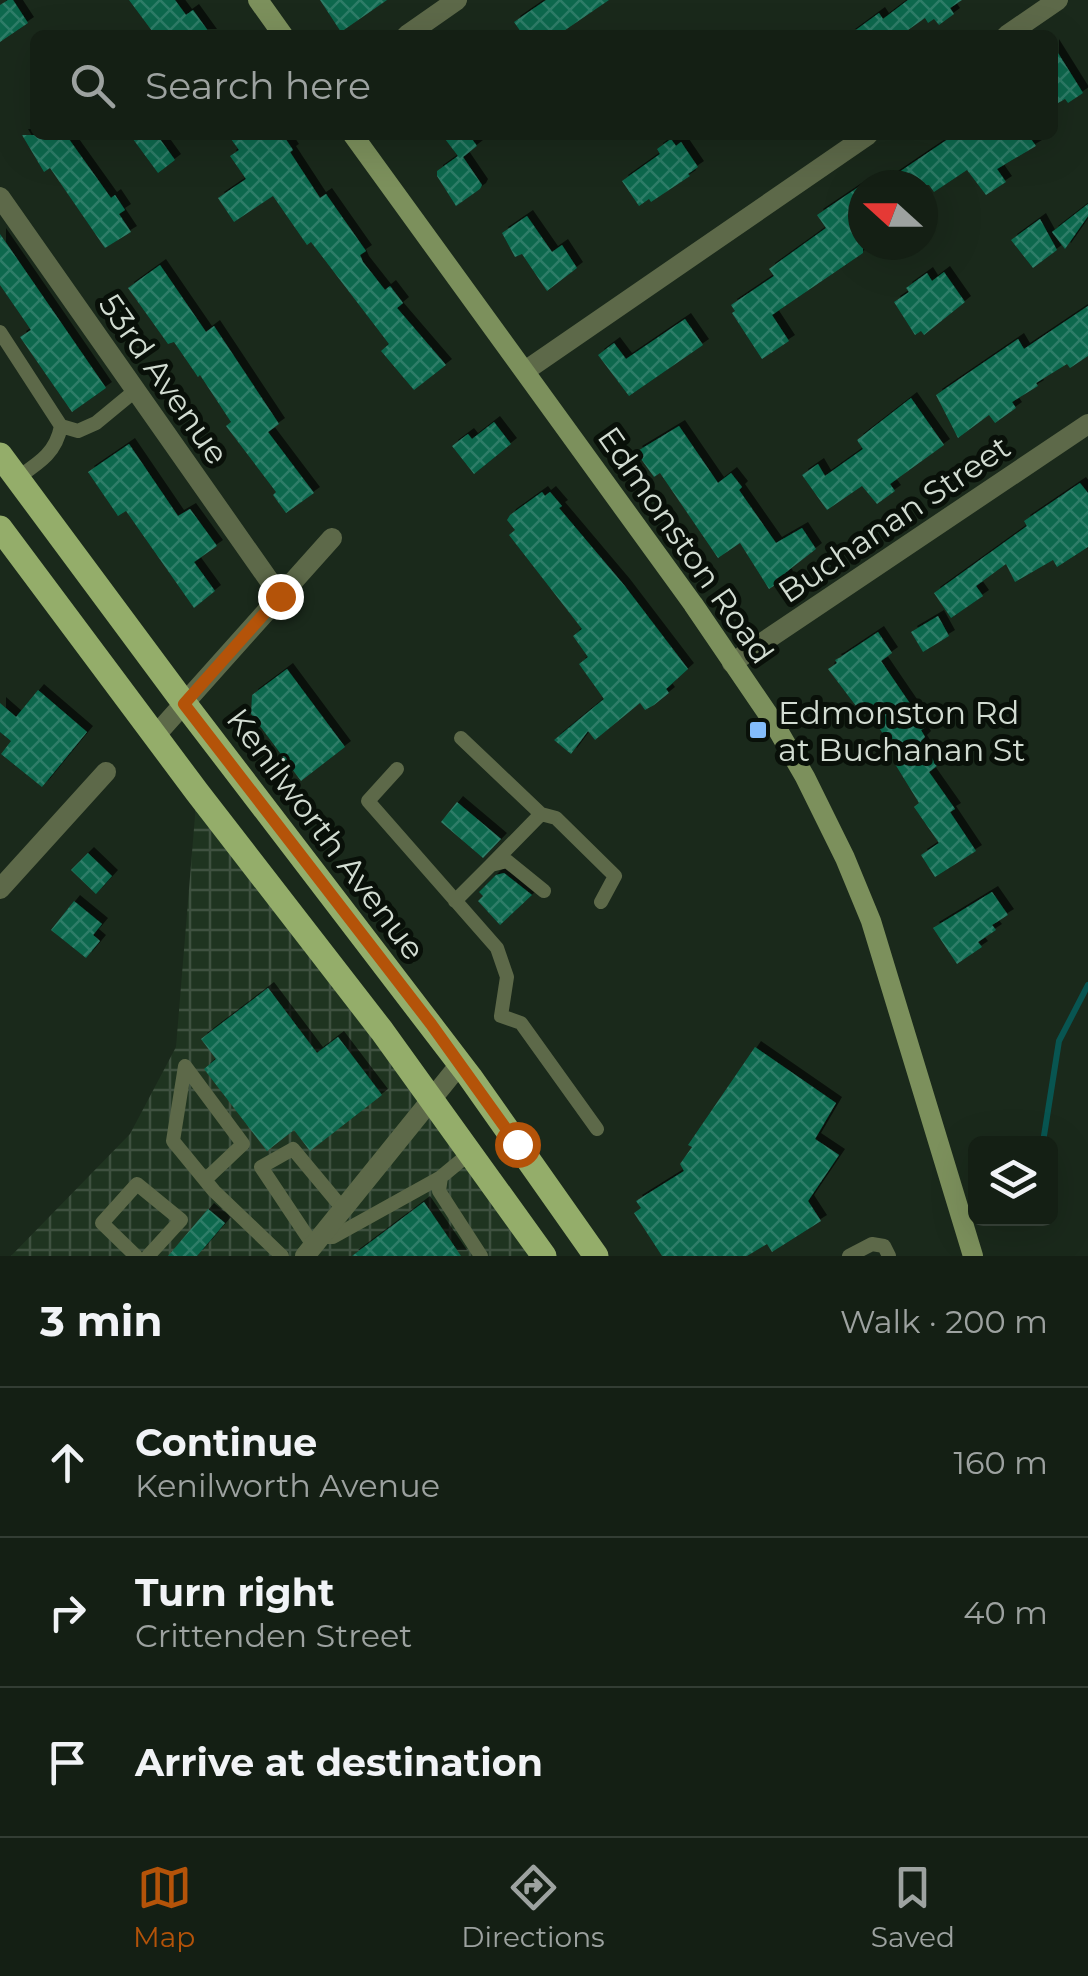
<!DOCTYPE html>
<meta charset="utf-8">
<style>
body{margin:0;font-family:Montserrat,sans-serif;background:#212c22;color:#f1f3f6}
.controls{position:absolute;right:30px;bottom:30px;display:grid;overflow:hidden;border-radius:15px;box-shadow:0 10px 40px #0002}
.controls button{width:90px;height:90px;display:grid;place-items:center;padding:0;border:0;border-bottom:2px solid #333d34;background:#141f14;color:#f1f3f6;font:50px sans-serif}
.compass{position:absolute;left:848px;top:170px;width:90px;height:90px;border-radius:50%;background:#141f14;box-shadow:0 10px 40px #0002;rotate:291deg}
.stop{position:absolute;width:30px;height:30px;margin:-22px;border:8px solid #b45309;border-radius:50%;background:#fff}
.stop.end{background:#b45309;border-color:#fff;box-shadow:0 2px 10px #0008}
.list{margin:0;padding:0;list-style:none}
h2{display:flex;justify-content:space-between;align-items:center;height:130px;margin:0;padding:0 40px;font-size:42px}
h2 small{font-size:32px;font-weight:400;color:#9da2a0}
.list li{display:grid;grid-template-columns:65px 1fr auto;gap:30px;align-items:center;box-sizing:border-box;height:150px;padding:0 40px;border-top:2px solid #333d34}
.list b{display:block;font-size:38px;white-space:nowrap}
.list p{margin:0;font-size:32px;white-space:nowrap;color:#9da2a0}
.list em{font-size:32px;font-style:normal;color:#9da2a0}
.icon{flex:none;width:55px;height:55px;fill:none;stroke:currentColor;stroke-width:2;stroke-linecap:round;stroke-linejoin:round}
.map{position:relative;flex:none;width:1088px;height:1256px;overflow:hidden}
.search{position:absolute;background:#141f14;box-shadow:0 10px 40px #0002;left:30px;right:30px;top:30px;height:110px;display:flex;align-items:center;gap:25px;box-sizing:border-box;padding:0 35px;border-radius:15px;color:#9da2a0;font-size:38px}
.sheet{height:580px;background:#141f14}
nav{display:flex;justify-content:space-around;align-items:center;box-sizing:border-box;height:140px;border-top:2px solid #333d34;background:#141f14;font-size:28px;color:#9da2a0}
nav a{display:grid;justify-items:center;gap:5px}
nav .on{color:#b45309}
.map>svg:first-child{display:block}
.industrial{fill:url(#industrial-grid)}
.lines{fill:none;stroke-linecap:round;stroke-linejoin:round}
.stream{stroke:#085551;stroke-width:6}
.building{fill:url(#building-cross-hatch);filter:url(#shadow)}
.lane{stroke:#5d6949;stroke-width:14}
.street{stroke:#5d6949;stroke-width:20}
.secondary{stroke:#7c905c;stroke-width:20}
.primary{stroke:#94ad6a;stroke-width:25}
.route{stroke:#b45309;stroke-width:12}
.poi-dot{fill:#83bcfa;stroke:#091009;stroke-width:4}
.labels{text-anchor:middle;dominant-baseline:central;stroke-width:10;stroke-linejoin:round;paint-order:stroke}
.street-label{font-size:32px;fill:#d2dcd2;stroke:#091009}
.poi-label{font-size:32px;fill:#d2dcd2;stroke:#091009;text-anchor:start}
</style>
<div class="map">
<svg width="1088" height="1256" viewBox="0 0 1088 1256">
<defs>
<pattern id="industrial-grid" width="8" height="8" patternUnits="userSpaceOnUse" patternTransform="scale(2.5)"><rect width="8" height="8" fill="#1f3420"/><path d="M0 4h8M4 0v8" fill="none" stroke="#3f5140"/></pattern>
<pattern id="building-cross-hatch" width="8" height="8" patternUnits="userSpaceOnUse" patternTransform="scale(2.5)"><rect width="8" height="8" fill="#0c684e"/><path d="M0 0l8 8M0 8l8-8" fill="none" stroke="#2e7d67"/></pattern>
<filter id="shadow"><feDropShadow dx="6" dy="-6" stdDeviation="0" flood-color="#0009"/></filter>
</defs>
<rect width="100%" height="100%" fill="#1a291b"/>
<!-- industrial -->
<path class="industrial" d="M197,792l347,464h-533l119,-122 46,-87z"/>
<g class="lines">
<!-- stream -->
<path class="stream" d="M1043,1142l16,-101 29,-56"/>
</g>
<!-- building -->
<path class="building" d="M8,0h5l15,23 -28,19v-37z
M129,0h46l11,15 7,-5 18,25h-56z
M320,0h67l-46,32z
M546,0h63l-51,35h-35l-9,-13z
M908,0h54l-12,8 4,6 -15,11 -5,-6 -6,4 -3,-5 -24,17h-52l30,-22 4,6z
M1053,45l30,48 -15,10 -3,-4 -12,7z
M22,135h44l45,63 4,-3 10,15 -6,4 12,18 -26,16 -55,-80 -6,4z
M130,135h27l18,25 -17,13z
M228,135h55l10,15 -3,2 30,46 6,-4 40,57 -6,4 3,7 22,28 5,-4 13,17 -6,5 49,57 -32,25 -33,-39 8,-7 -78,-102 -4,3 -34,-49 -39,26 -16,-24 28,-19 -16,-23 9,-6z
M442,135h27l8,11 -14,11 19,28 -2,4 -24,17 -19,-30v-5l21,-15z
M954,135h74l8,11 -39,23 9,13 -20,13 -19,-25 -33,22 -5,-7h-49z
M671,139l5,7 5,-4 17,25 -10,7 2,2 -39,26 -2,-3 -10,7 -17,-25 38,-27 -3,-5z
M863,184v69l-91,62 17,26 -27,18 -30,-46 3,-2 -4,-6 43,-29 -5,-7 57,-41 -9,-13z
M1088,204v12l-23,33 -13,-17z
M527,216l25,36 10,-7 15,23 -30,23 -25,-37 -7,3 -13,-24z
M1040,219l17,31 -24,18 -22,-28z
M0,234l106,154 -34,24 -52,-75 11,-7 -31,-45z
M160,265l46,67 8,-6 65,98 -11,8 46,61 -28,20 -13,-18 3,-3 -50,-66 5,-4 -31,-47 -2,2 -24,-35 -6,2 -40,-56z
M944,272l21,30 -41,33 -3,-4 -6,4 -21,-33 15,-10 -3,-4 21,-15 5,8z
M1088,306v50l-18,12 -3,-4 -31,19 2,3 -26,16 4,6 -21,15 -6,-8 -31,23 -22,-43 82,-56 6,10z
M685,319l18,26 -74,51 -31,-41 16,-12 12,16z
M911,398l33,47 -54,39 5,7 -18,13 -15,-18 -35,24 -25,-35 16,-11 7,12 38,-27 -6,-9z
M494,422l17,22 -37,30 -22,-28 16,-12 4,5z
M679,426l39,57 13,-10 11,14 -3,3 37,53 26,-15 14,21 -31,24 2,4 -18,12 -29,-46 -22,15 -58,-85 -6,4 -18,-25z
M129,444l49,72 12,-7 27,37 -23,16 21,29 -21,17 -68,-97 -8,5 -30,-44z
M1080,483l8,10v54l-31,20 -4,-7 -38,22 -9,-18 -30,22 7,10 -32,22 -17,-25 93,-67 -3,-5z
M542,492l3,4 5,-4 12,14 -3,2 65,77 64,84 -22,20 3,4 -15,12 -9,5 -5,-7 -45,37 -7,-9 -17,23 -17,-14 50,-41 -25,-35 9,-7 -15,-21 9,-7 -73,-94 6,-5 -8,-10 3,-5z
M938,616l11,20 -26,16 -12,-20z
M878,632l14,21 -11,8 45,66 -5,3 4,7 -4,4 16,25 -8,6 26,37 -5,3 26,39 -41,26 -14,-22 18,-12 -25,-36 5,-4 -24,-39 6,-4 -35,-51 -2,2 -5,-7 -3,2 -28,-37 9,-6 -2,-3 4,-2z
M287,669l58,78 -44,34 -50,-67 1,-19z
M38,690l49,42 -45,55 -41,-33 10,-13 -11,-9v-29l16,14z
M457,802l44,37 -18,19 -42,-36z
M88,853l24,23 -16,18 -25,-24z
M504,873l28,22 -32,30 -22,-24 5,-5 -4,-4 17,-17z
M992,892l16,23 -16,10 4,5 -18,12 4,5 -25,17 -24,-36z
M74,901l28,23 -9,11 7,6 -14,17 -35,-28z
M268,988l49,65 21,-16 44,58 -72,56 -16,-21 -27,21 -63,-82 12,-10 -15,-20z
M755,1047l81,56 -21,36 24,16 -31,46 13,20 -49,31 -5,-8 -20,12h-85l-28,-43 7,-5 -5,-7 48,-30 -4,-7 12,-17 -4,-2z
M424,1202l37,54h-109z
M208,1209l17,14 -28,33h-29z"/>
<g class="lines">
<!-- lane -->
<path class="lane" d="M0,332l61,94c-5,27 -22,37 -44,52
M61,426l17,5 18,-8 40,-33
M461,738l80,76
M397,769l-29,32 129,147 10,29 -6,39 20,7 76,106
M491,865l50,-51 15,4 59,58 -14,26
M455,901l36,-36 16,-4 37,30
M470,1153l-29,24 -2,14 42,65
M205,1180l38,-36 -58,-78 -12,75 41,50 68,65
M320,1237h13l108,-60
M313,1245l-52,-78 32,-18 50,60
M136,1256l-34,-33 35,-39 44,36 -33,36
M849,1256l23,-12 12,2 5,10"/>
<!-- street -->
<path class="street" d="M407,35l50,-35
M1007,35l51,-35
M0,197l280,399
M525,371l343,-236
M732,663l356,-239
M155,736l177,-198
M0,889l106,-117
M305,1256l155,-192"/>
<!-- secondary -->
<path class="secondary" d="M258,0l25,35
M353,135l340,469 79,116 33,57 40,81 26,63 102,335"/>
<!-- primary -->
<path class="primary" d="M0,455l184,248 286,374 126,179
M0,528l197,264 185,239 162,225"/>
</g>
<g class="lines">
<!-- route -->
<path class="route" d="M280,596l-96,108 247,320 86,120"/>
</g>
<!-- markers -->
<rect class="poi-dot" x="748" y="720" width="20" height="20" rx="5"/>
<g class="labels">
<!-- street labels -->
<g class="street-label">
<text transform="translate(164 379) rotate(55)">53rd Avenue</text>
<text transform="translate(894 519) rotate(-34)">Buchanan Street</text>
<text transform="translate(686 545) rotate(55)">Edmonston Road</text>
<text transform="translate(326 834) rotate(53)">Kenilworth Avenue</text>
</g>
<!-- poi labels -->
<g class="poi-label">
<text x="778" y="712">Edmonston Rd<tspan x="778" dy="37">at Buchanan St</tspan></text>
</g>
</g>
</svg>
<div class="controls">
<button><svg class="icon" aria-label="layers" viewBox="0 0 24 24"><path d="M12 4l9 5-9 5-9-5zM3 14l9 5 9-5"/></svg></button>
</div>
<svg class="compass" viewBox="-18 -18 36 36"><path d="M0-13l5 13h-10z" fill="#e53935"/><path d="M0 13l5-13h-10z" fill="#9da2a0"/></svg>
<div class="stop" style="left:517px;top:1144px"></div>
<div class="stop end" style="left:280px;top:596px"></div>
<div class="search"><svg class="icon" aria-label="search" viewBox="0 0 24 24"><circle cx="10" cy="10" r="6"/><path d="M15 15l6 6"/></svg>Search here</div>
</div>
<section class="sheet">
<h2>3 min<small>Walk · 200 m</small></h2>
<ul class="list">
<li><svg class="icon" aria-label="ahead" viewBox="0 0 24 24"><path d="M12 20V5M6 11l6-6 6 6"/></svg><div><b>Continue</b><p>Kenilworth Avenue</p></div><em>160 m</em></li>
<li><svg class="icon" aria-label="right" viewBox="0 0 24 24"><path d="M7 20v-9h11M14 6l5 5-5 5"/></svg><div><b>Turn right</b><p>Crittenden Street</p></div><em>40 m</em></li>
<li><svg class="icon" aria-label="arrive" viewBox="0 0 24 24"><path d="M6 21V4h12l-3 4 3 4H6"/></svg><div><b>Arrive at destination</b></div></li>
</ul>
</section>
<nav>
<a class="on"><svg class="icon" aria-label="map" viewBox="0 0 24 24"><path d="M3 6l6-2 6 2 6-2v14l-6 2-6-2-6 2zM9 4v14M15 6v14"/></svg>Map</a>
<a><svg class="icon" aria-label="directions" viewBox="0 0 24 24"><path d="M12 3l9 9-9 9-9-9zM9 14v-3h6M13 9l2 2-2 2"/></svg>Directions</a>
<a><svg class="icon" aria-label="saved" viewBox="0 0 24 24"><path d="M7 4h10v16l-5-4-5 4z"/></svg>Saved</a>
</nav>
